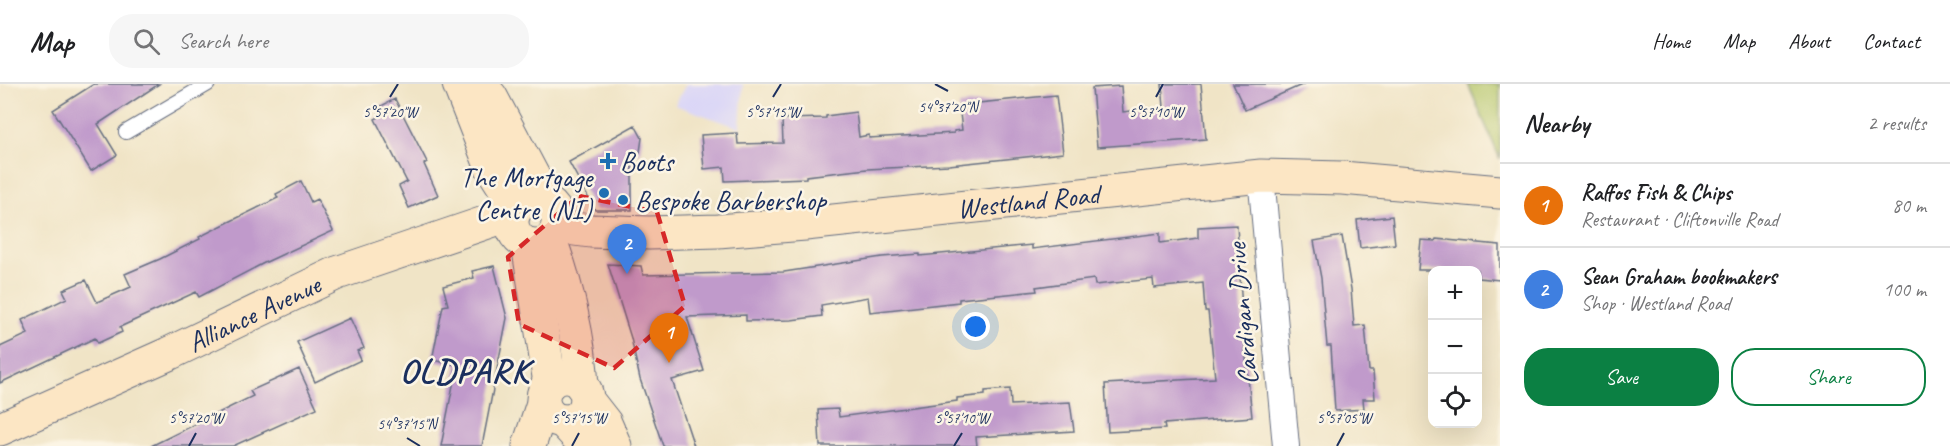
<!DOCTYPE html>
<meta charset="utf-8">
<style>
body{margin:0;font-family:Caveat,sans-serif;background:#f6f6f6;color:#202124}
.controls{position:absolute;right:18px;bottom:18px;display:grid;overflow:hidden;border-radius:12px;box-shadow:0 6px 24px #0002}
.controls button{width:54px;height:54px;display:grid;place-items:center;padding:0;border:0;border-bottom:2px solid #e0e0e0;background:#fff;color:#202124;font:30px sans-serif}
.you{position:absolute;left:976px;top:243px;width:21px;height:21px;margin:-15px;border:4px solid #fff;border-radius:50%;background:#1a73e8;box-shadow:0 0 0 9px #1a73e833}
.badge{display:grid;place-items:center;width:39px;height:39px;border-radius:50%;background:#0b8043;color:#fff;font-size:20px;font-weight:700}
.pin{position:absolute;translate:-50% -50px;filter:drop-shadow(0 2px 3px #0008)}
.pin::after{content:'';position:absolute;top:32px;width:21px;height:18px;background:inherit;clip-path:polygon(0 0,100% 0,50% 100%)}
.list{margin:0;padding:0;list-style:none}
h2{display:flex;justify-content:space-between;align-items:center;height:78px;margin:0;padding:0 24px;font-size:26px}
h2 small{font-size:20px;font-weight:400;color:#757577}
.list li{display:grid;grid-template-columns:39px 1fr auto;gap:18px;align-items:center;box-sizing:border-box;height:84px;padding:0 24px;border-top:2px solid #e0e0e0}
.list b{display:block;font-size:22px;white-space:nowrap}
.list p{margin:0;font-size:20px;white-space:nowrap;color:#757577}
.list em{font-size:20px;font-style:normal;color:#757577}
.actions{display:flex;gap:12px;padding:18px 24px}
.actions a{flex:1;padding:14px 0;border:2px solid #0b8043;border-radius:24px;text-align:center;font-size:21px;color:#0b8043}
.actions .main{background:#0b8043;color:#fff}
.icon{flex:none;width:33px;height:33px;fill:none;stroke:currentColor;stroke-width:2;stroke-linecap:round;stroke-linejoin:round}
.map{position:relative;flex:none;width:1500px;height:362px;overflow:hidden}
header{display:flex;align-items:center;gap:36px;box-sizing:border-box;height:84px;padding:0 30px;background:#fff;border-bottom:2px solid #e0e0e0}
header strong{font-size:28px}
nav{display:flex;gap:33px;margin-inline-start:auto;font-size:21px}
.search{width:420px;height:54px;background:#f6f6f6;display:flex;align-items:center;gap:15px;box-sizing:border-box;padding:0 21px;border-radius:24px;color:#757577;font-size:22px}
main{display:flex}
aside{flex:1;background:#fff}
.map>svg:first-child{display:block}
.built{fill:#dad6f7}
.green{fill:#b3c568;stroke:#677a63;stroke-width:1.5}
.building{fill:#c09acb}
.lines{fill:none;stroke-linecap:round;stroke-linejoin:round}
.lane-casing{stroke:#666e82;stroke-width:16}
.street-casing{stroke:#666e82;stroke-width:28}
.secondary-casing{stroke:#666e82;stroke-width:35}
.lane{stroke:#fff;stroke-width:14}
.street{stroke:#fff;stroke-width:26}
.secondary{stroke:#fce6c4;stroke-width:33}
.marked{fill:#d62828;fill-opacity:0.2;stroke:#d62828;stroke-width:4.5;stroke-dasharray:12 8;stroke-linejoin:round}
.ticks{fill:none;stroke:#1b2f5e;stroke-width:2}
.poi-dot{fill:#1f6fb2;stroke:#fcf5e5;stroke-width:2}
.labels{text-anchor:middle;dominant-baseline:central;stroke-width:5;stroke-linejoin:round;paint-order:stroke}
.poi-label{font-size:28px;fill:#1b2f5e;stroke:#fcf5e5;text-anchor:start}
.street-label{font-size:28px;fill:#1b2f5e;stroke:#fcf5e5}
.district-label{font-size:34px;font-weight:bold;letter-spacing:1.5px;fill:#1b2f5e;stroke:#fcf5e5}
.ticks-label{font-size:15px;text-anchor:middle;fill:#1b2f5e;stroke:#fcf5e5;stroke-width:5;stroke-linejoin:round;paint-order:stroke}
</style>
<header>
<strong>Map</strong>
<div class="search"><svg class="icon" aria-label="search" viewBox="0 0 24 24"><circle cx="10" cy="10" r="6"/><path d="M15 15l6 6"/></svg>Search here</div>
<nav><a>Home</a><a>Map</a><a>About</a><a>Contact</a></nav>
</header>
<main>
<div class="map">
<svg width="1500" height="362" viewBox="0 0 1500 362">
<rect width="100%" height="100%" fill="#fcf5e5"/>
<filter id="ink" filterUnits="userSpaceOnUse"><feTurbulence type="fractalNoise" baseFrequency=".0167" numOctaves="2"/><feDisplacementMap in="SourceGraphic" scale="12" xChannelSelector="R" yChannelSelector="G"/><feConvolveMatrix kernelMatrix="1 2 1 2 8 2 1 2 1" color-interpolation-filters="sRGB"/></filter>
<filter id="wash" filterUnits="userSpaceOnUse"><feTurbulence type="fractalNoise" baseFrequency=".008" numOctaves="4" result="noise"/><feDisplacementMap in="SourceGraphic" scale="24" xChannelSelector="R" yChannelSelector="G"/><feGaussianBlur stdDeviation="1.35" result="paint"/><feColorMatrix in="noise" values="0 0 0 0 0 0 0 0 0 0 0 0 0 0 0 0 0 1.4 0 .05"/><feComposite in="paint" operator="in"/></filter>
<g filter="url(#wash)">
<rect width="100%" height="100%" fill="#f0e4c6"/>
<!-- built -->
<path class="built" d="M686,0h57l-3,44 -65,-23z"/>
<!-- green -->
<path class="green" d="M1468,0h32v75z"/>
<g id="blocks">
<!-- building -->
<path class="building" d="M94,0h65l-61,40 19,31 -26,16 -38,-61z
M1162,0h39l5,55 -109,8 -5,-59 29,-2 2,26 41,-5z
M1233,0h71l-59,26z
M1056,11l7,58 -114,12 -82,4 -61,7v2l-81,3 -1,-14 -20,2 -3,-34 36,-2 1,11 45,-1 -1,-24 44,-1v-2l30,-4 3,25 10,-2v3l85,-5v-2l8,-1 -3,-25z
M395,15l32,63 -3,2 14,31 -29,13 -10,-22 8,-4 -32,-63 6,-3 -4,-8z
M635,41l7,13 -2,14 -8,4v54h-37l-26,-48z
M301,97l10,21 6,-3 16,32 -69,32 -65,34 -3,-5 -76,35 2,5 -24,11 -3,-5 -95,45v-36l28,-13 -6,-14 45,-22 -4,-8 23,-10 11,22 34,-15 -6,-13 35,-15 40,-20 -1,-2 28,-14 51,-25 -2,-4z
M1392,132l3,28 -35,4 -3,-28z
M1237,141l6,103 9,89 -88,7 1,5 -57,3 -3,-48 110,-6 -7,-67h-3l-2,-28 -49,5 -1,-9 -58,6 -1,-6 -58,8 1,4 -78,8v3l-89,10 -2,-15 -47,8 1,11 -31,4 -45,1v-6l-59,2 17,54 -32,9 22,66h-31l-23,-67 -9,-41 -23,-74 33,2 2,9 141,-3 98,-15 38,-3v2l112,-11v4l128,-16v10l38,-5v-11z
M1342,152l9,53 3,37 11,-1 4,46h4l2,28h-12l1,10 -29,2 -4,-65h-4l-6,-68 -7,-37z
M1436,155l64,6v35l-22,-2v-8h-60l3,-30 14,1z
M494,182l13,52 -25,128h-41l16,-81 -25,-5 11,-54 5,-1 -5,-19 31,-8 -2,-7z
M350,234l14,30 -7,3 4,9 -46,22 -18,-40z
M299,285l18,39 -84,38h-82l102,-50 -3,-5z
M1010,305l1,16 59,-3 4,29 -98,6 1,9h-157l-2,-36 20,-1 1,8 118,-16v-3l28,-3v-4z"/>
</g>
</g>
<g filter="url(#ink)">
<use href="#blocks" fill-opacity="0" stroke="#666e82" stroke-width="1.5"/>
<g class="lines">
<!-- lane casing -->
<g class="lane-casing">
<path id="lane" d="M126,48l82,-48"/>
</g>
<!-- street casing -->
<g class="street-casing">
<path id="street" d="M1261,92l25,270"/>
</g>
<!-- secondary casing -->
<g class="secondary-casing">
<g id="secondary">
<path d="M459,0l33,84 25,39"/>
<path d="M480,0l11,13 55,104"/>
<circle cx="535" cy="138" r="23"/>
<path id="s1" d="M558,143l33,4 58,2 69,-2 87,-7 456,-48 81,2 158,14"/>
<path d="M550,156c16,42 30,102 32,146"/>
<path d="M528,160l22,139"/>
<circle cx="565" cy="315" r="22"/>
<path d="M587,316l18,23 10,23"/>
<path d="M563,337l23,25"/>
<path id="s2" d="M0,345l168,-75 169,-81 177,-60"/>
<path d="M529,362l14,-43"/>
</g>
</g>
<!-- lane -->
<use href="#lane" class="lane"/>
<!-- street -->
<use href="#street" class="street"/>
<!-- secondary -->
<use href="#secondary" class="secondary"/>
</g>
</g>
<!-- marked area -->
<path class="marked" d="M579,112l78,16 28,94 -71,62 -95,-44 -11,-67z"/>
<!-- ticks -->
<path class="ticks" d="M935,0l13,7M390,13l8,-13M773,13l8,-13M1156,13l7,-13M407,354l13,8M189,362l7,-13M572,362l7,-13M954,362l8,-13M1337,362l7,-13"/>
<!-- markers -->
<g class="poi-dot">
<path d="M605 68h6v6h6v6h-6v6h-6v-6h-6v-6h6z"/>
<circle cx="604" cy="109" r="6"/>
<circle cx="623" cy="116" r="6"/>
</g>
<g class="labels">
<!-- poi labels -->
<g class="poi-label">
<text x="620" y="77">Boots</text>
<text x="592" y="93" text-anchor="end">The Mortgage<tspan x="592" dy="32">Centre (NI)</tspan></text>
<text x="635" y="116">Bespoke Barbershop</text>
</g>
<!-- street labels -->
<g class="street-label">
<text stroke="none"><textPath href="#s1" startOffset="472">Westland Road</textPath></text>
<text stroke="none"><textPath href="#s2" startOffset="279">Alliance Avenue</textPath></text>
<text transform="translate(1242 230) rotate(-95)">Cardigan Drive</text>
</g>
<!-- district labels -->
<g class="district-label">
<text x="465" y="286">OLDPARK</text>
</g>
</g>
<g class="ticks-label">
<text x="948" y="28">54°37'20"N</text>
<text x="390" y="33">5°57'20"W</text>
<text x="773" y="33">5°57'15"W</text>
<text x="1156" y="33">5°57'10"W</text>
<text x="196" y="339">5°57'20"W</text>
<text x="579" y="339">5°57'15"W</text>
<text x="962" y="339">5°57'10"W</text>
<text x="1344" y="339">5°57'05"W</text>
<text x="407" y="345">54°37'15"N</text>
</g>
</svg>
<div class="controls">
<button>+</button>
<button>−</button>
<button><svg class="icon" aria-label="locate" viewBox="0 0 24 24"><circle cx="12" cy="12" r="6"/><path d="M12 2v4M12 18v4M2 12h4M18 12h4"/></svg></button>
</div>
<div class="you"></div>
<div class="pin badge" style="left:669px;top:279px;background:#e8710a">1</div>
<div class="pin badge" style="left:627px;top:190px;background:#3f7fe0">2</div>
</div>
<aside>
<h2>Nearby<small>2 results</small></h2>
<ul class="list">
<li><span class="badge" style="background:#e8710a">1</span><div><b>Raffos Fish &amp; Chips</b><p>Restaurant · Cliftonville Road</p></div><em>80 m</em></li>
<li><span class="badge" style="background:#3f7fe0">2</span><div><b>Sean Graham bookmakers</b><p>Shop · Westland Road</p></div><em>100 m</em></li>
</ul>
<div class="actions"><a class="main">Save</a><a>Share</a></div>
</aside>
</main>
